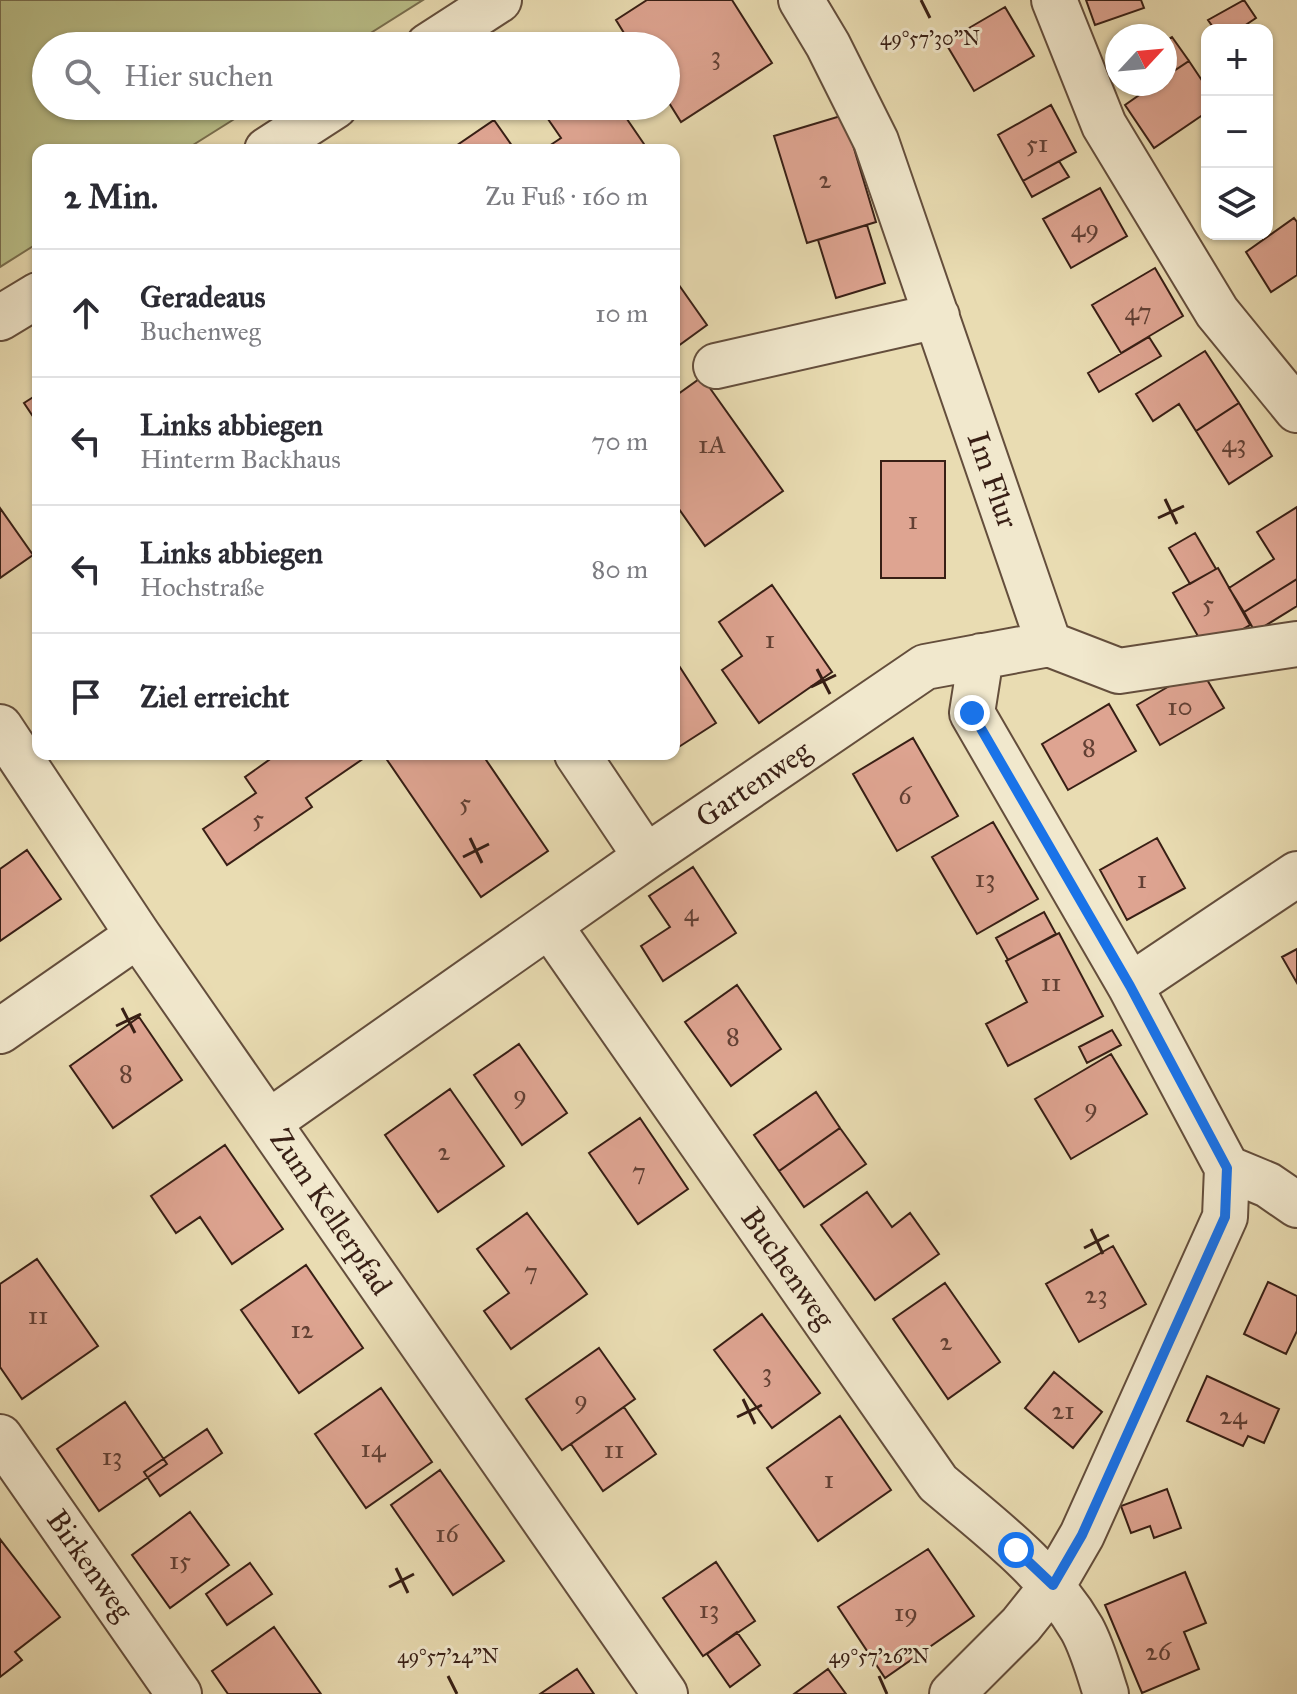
<!DOCTYPE html>
<html lang="de">
<meta charset="utf-8">
<style>
body{margin:0;font-family:"IM FELL Great Primer",serif;background:#f7f7f7;color:#2b2b33}
.controls{position:absolute;right:24px;top:24px;display:grid;overflow:hidden;border-radius:16px;box-shadow:0 2px 6px #0004}
.controls button{width:72px;height:72px;display:grid;place-items:center;padding:0;border:0;border-bottom:2px solid #e1e1e2;background:#fff;color:#2b2b33;font:40px sans-serif}
.compass{position:absolute;left:1105px;top:24px;width:72px;height:72px;border-radius:50%;background:#fff;box-shadow:0 2px 6px #0004;rotate:64deg}
.stop{position:absolute;width:24px;height:24px;margin:-18px;border:6px solid #1a73e8;border-radius:50%;background:#fff}
.stop.end{background:#1a73e8;border-color:#fff;box-shadow:0 2px 8px #0008}
.list{margin:0;padding:0;list-style:none}
h2{display:flex;justify-content:space-between;align-items:center;height:104px;margin:0;padding:0 32px;font-size:34px}
h2 small{font-size:26px;font-weight:400;color:#7c7c81}
.list li{display:grid;grid-template-columns:52px 1fr auto;gap:24px;align-items:center;box-sizing:border-box;height:128px;padding:0 32px;border-top:2px solid #e1e1e2}
.list b{display:block;font-size:30px;white-space:nowrap}
.list p{margin:0;font-size:26px;white-space:nowrap;color:#7c7c81}
.list em{font-size:26px;font-style:normal;color:#7c7c81}
.icon{flex:none;width:44px;height:44px;fill:none;stroke:currentColor;stroke-width:2;stroke-linecap:round;stroke-linejoin:round}
.map{position:relative;flex:none;width:1297px;height:1694px;overflow:hidden}
.search{position:absolute;background:#fff;box-shadow:0 2px 6px #0004;left:32px;top:32px;width:648px;height:88px;display:flex;align-items:center;gap:20px;box-sizing:border-box;padding:0 28px;border-radius:44px;color:#7c7c81;font-size:30px}
.panel{position:absolute;background:#fff;box-shadow:0 2px 6px #0004;left:32px;top:144px;width:648px;height:616px;border-radius:16px}
.map>svg:first-child{display:block}
.green{fill:#babf89;stroke:#796f4f;stroke-width:2}
.building{fill:#dea491;stroke:#381f15;stroke-width:2}
.lines{fill:none;stroke-linecap:round;stroke-linejoin:round}
.minor-casing{stroke:#644e3c;stroke-width:48}
.minor{stroke:#f1e8cd;stroke-width:44}
.route{stroke:#1a73e8;stroke-width:10}
.ticks{fill:none;stroke:#381f15;stroke-width:3}
.labels{text-anchor:middle;dominant-baseline:central;stroke-width:6;stroke-linejoin:round;paint-order:stroke}
.number-label{font-size:26px;fill:#624034}
.street-label{font-size:30px;fill:#381f15;stroke:#f1e8cd}
.ticks-label{font-size:20px;text-anchor:middle;fill:#381f15;stroke:#f1e8cd;stroke-width:6;stroke-linejoin:round;paint-order:stroke}
</style>
<div class="map">
<svg width="1297" height="1694" viewBox="0 0 1297 1694">
<rect width="100%" height="100%" fill="#e9dcb2"/>
<filter id="stains"><feTurbulence type="fractalNoise" baseFrequency=".0025" numOctaves="4"/><feColorMatrix values="0 0 0 0 .2 0 0 0 0 .09 0 0 0 0 .02 0 0 0 .5 -.17"/></filter>
<radialGradient id="worn" r=".72"><stop offset=".6" stop-color="#630" stop-opacity="0"/><stop offset="1" stop-color="#630" stop-opacity=".3"/></radialGradient>
<!-- green -->
<path class="green" d="M0,0h423l-73,46h-304v60h209l-70,44h-147v93l-38,24z"/>
<!-- building -->
<path class="building" d="M647,0h85l40,63 -91,59 -15,-24v-52h-34l-16,-26z
M1086,0h55l3,8 -49,17z
M1244,0l12,18 -18,12h-23l-7,-10z
M1005,7l29,49 -60,35 -29,-49z
M1172,37l17,24 -24,16v-36z
M1189,61l18,27v24l-53,36 -29,-43 30,-21h10v-7z
M1051,105l25,47 -53,29 -25,-46z
M539,106h79l26,38 -8,6h-89l-1,-2 15,-10z
M844,115l32,107 -69,21 -33,-107z
M494,120l21,30h-65z
M1059,161l10,16 -37,20 -9,-16z
M1100,188l27,48 -56,32 -28,-49z
M1294,218l3,4v53l-26,17 -25,-40z
M867,225l18,58 -49,15 -18,-58z
M1155,268l28,48 -62,37 -29,-48z
M674,278l33,47 -33,24z
M1149,337l12,19 -62,36 -11,-19z
M1205,351l34,52 -43,28 -17,-27 -26,17 -17,-27z
M702,377l81,114 -78,55 -31,-44v-105z
M38,394v30l-14,-21z
M1239,403l33,53 -43,28 -33,-53z
M881,461h64v117h-64z
M1297,507v72l-53,33 -15,-24 45,-29 -17,-27z
M0,508l33,47 -33,23z
M1195,533l21,36 -26,15 -21,-36z
M1218,568l32,57 -44,25 -33,-57z
M1297,579v27l-42,26 -11,-20z
M772,585l60,87 -73,51 -37,-53 20,-14 -23,-34z
M674,658l42,65 -42,27z
M1200,668l24,40 -64,37 -23,-40z
M1109,704l27,47 -68,39 -26,-46z
M913,738l45,78 -61,35 -44,-77z
M285,754h85l-64,44 6,9 -85,58 -24,-36 53,-36 -11,-16 31,-22 3,3z
M383,754h99l66,97 -67,46z
M993,822l45,77 -61,35 -45,-77z
M1157,838l28,50 -58,32 -27,-50z
M27,850l34,49 -61,42v-72z
M693,867l43,66 -73,48 -22,-35 29,-19 -21,-31z
M1044,912l12,22 -48,26 -12,-22z
M1059,933l44,83 -95,50 -22,-42 41,-22 -21,-41z
M1297,949v34l-15,-26z
M737,985l44,64 -50,37 -46,-64z
M139,1017l43,63 -69,48 -43,-62z
M1112,1030l9,15 -34,18 -8,-16z
M519,1044l48,69 -45,32 -48,-70z
M1111,1054l36,60 -76,45 -36,-60z
M450,1089l54,77 -66,46 -53,-77z
M816,1092l24,36 -61,43 -25,-36z
M640,1118l48,71 -50,35 -49,-71z
M840,1128l26,36 -62,43 -25,-36z
M225,1145l58,84 -51,35 -32,-47 -24,16 -25,-37z
M867,1192l25,35 18,-14 29,41 -64,46 -54,-75z
M527,1213l60,81 -76,55 -27,-38 25,-18 -32,-44z
M1113,1246l33,58 -67,38 -33,-58z
M37,1259l61,87 -76,53 -22,-32v-83z
M306,1265l57,83 -64,45 -58,-83z
M1268,1282l29,14v35l-11,23 -42,-20z
M945,1283l55,79 -52,37 -55,-80z
M762,1314l58,79 -48,35 -58,-78z
M599,1348l36,51 -73,51 -36,-51z
M1054,1372l48,40 -29,36 -48,-40z
M1207,1376l72,33 -15,34 -16,-7 -5,10 -56,-25z
M381,1388l51,74 -66,46 -51,-74z
M125,1402l42,62 -68,47 -42,-62z
M624,1407l32,47 -53,37 -32,-47z
M840,1416l51,74 -73,51 -51,-73z
M207,1429l15,24 -62,43 -16,-24z
M440,1470l64,91 -51,34 -62,-90z
M1167,1489l14,39 -27,10 -4,-12 -19,7 -10,-27z
M190,1512l39,53 -59,43 -38,-53z
M0,1539l60,78 -45,35 7,8 -22,17z
M928,1549l46,67 -89,62 -47,-71z
M716,1562l39,59 -52,35 -40,-58z
M250,1563l22,31 -45,31 -21,-31z
M1185,1572l21,51 -22,9 15,37 -57,24 -37,-88z
M274,1627l47,67h-93l-16,-23z
M737,1632l23,33 -30,22 -23,-33z
M577,1669l17,25h-54z
M828,1669l18,25h-52z"/>
<g class="lines">
<!-- minor casing -->
<g class="minor-casing">
<path id="minor" d="M801,0l27,45 48,96 173,503
M1054,0l50,125 113,187 80,98
M428,46l71,-46
M267,150l68,-44
M0,318l38,-23
M716,366l221,-50
M981,656l-9,57 158,273 97,182 41,17 29,20
M0,727l138,208 527,759
M577,754l69,103
M550,926l388,557c53,45 109,86 144,146 11,20 17,44 24,65
M1130,986l167,-112
M0,1031l138,-96
M269,1122l377,-265 279,-190 124,-23 70,27 178,-27
M0,1437l179,257
M952,1694l69,-69 32,-40 29,-50 143,-318 2,-49"/>
</g>
<!-- minor -->
<use href="#minor" class="minor"/>
</g>
<g class="lines">
<!-- route -->
<path class="route" d="M972,713l158,273 97,182 -2,49 -143,318 -29,50 -37,-35"/>
</g>
<!-- ticks -->
<path class="ticks" d="M921,0l9,18M1165,499l12,25M1158,518l26,-12M817,669l13,25M811,687l25,-12M470,838l12,25M463,857l26,-13M122,1008l13,25M116,1026l25,-12M1091,1229l12,25M1084,1248l25,-13M743,1399l12,25M737,1417l25,-12M396,1568l12,25M389,1587l25,-13M448,1676l9,18M879,1676l8,18"/>
<g class="labels">
<!-- number labels -->
<g class="number-label">
<text x="716" y="55">3</text>
<text x="1037" y="143">51</text>
<text x="825" y="179">2</text>
<text x="1085" y="228">49</text>
<text x="1138" y="311">47</text>
<text x="1234" y="443">43</text>
<text x="712" y="444">1A</text>
<text x="913" y="520">1</text>
<text x="1208" y="603">5</text>
<text x="770" y="639">1</text>
<text x="1180" y="706">10</text>
<text x="1089" y="747">8</text>
<text x="905" y="795">6</text>
<text x="465" y="802">5</text>
<text x="258" y="818">5</text>
<text x="985" y="878">13</text>
<text x="1142" y="879">1</text>
<text x="691" y="912">4</text>
<text x="1051" y="982">11</text>
<text x="733" y="1036">8</text>
<text x="126" y="1073">8</text>
<text x="520" y="1094">9</text>
<text x="1091" y="1107">9</text>
<text x="444" y="1151">2</text>
<text x="639" y="1171">7</text>
<text x="531" y="1271">7</text>
<text x="1096" y="1294">23</text>
<text x="38" y="1315">11</text>
<text x="302" y="1329">12</text>
<text x="946" y="1341">2</text>
<text x="767" y="1372">3</text>
<text x="581" y="1399">9</text>
<text x="1063" y="1410">21</text>
<text x="1233" y="1415">24</text>
<text x="373" y="1448">14</text>
<text x="614" y="1449">11</text>
<text x="112" y="1456">13</text>
<text x="829" y="1479">1</text>
<text x="447" y="1533">16</text>
<text x="180" y="1560">15</text>
<text x="709" y="1609">13</text>
<text x="906" y="1612">19</text>
<text x="1158" y="1651">26</text>
</g>
<!-- street labels -->
<g class="street-label">
<text transform="translate(993 480) rotate(71)">Im Flur</text>
<text transform="translate(753 784) rotate(-34)">Gartenweg</text>
<text transform="translate(331 1212) rotate(56)">Zum Kellerpfad</text>
<text transform="translate(788 1268) rotate(55)">Buchenweg</text>
<text transform="translate(90 1565) rotate(55)">Birkenweg</text>
</g>
</g>
<g class="ticks-label">
<text x="930" y="45">49°57'30"N</text>
<text x="448" y="1663">49°57'24"N</text>
<text x="879" y="1663">49°57'26"N</text>
</g>
<rect width="100%" height="100%" filter="url(#stains)"/>
<rect width="100%" height="100%" fill="url(#worn)"/>
</svg>
<div class="controls">
<button>+</button>
<button>−</button>
<button><svg class="icon" aria-label="layers" viewBox="0 0 24 24"><path d="M12 4l9 5-9 5-9-5zM3 14l9 5 9-5"/></svg></button>
</div>
<svg class="compass" viewBox="-18 -18 36 36"><path d="M0-13l5 13h-10z" fill="#e53935"/><path d="M0 13l5-13h-10z" fill="#7c7c81"/></svg>
<div class="stop" style="left:1016px;top:1550px"></div>
<div class="stop end" style="left:972px;top:713px"></div>
<div class="search"><svg class="icon" aria-label="search" viewBox="0 0 24 24"><circle cx="10" cy="10" r="6"/><path d="M15 15l6 6"/></svg>Hier suchen</div>
<section class="panel">
<h2>2 Min.<small>Zu Fuß · 160 m</small></h2>
<ul class="list">
<li><svg class="icon" aria-label="ahead" viewBox="0 0 24 24"><path d="M12 20V5M6 11l6-6 6 6"/></svg><div><b>Geradeaus</b><p>Buchenweg</p></div><em>10 m</em></li>
<li><svg class="icon" aria-label="left" viewBox="0 0 24 24"><path d="M17 20v-9H6M10 6l-5 5 5 5"/></svg><div><b>Links abbiegen</b><p>Hinterm Backhaus</p></div><em>70 m</em></li>
<li><svg class="icon" aria-label="left" viewBox="0 0 24 24"><path d="M17 20v-9H6M10 6l-5 5 5 5"/></svg><div><b>Links abbiegen</b><p>Hochstraße</p></div><em>80 m</em></li>
<li><svg class="icon" aria-label="arrive" viewBox="0 0 24 24"><path d="M6 21V4h12l-3 4 3 4H6"/></svg><div><b>Ziel erreicht</b></div></li>
</ul>
</section>
</div>
